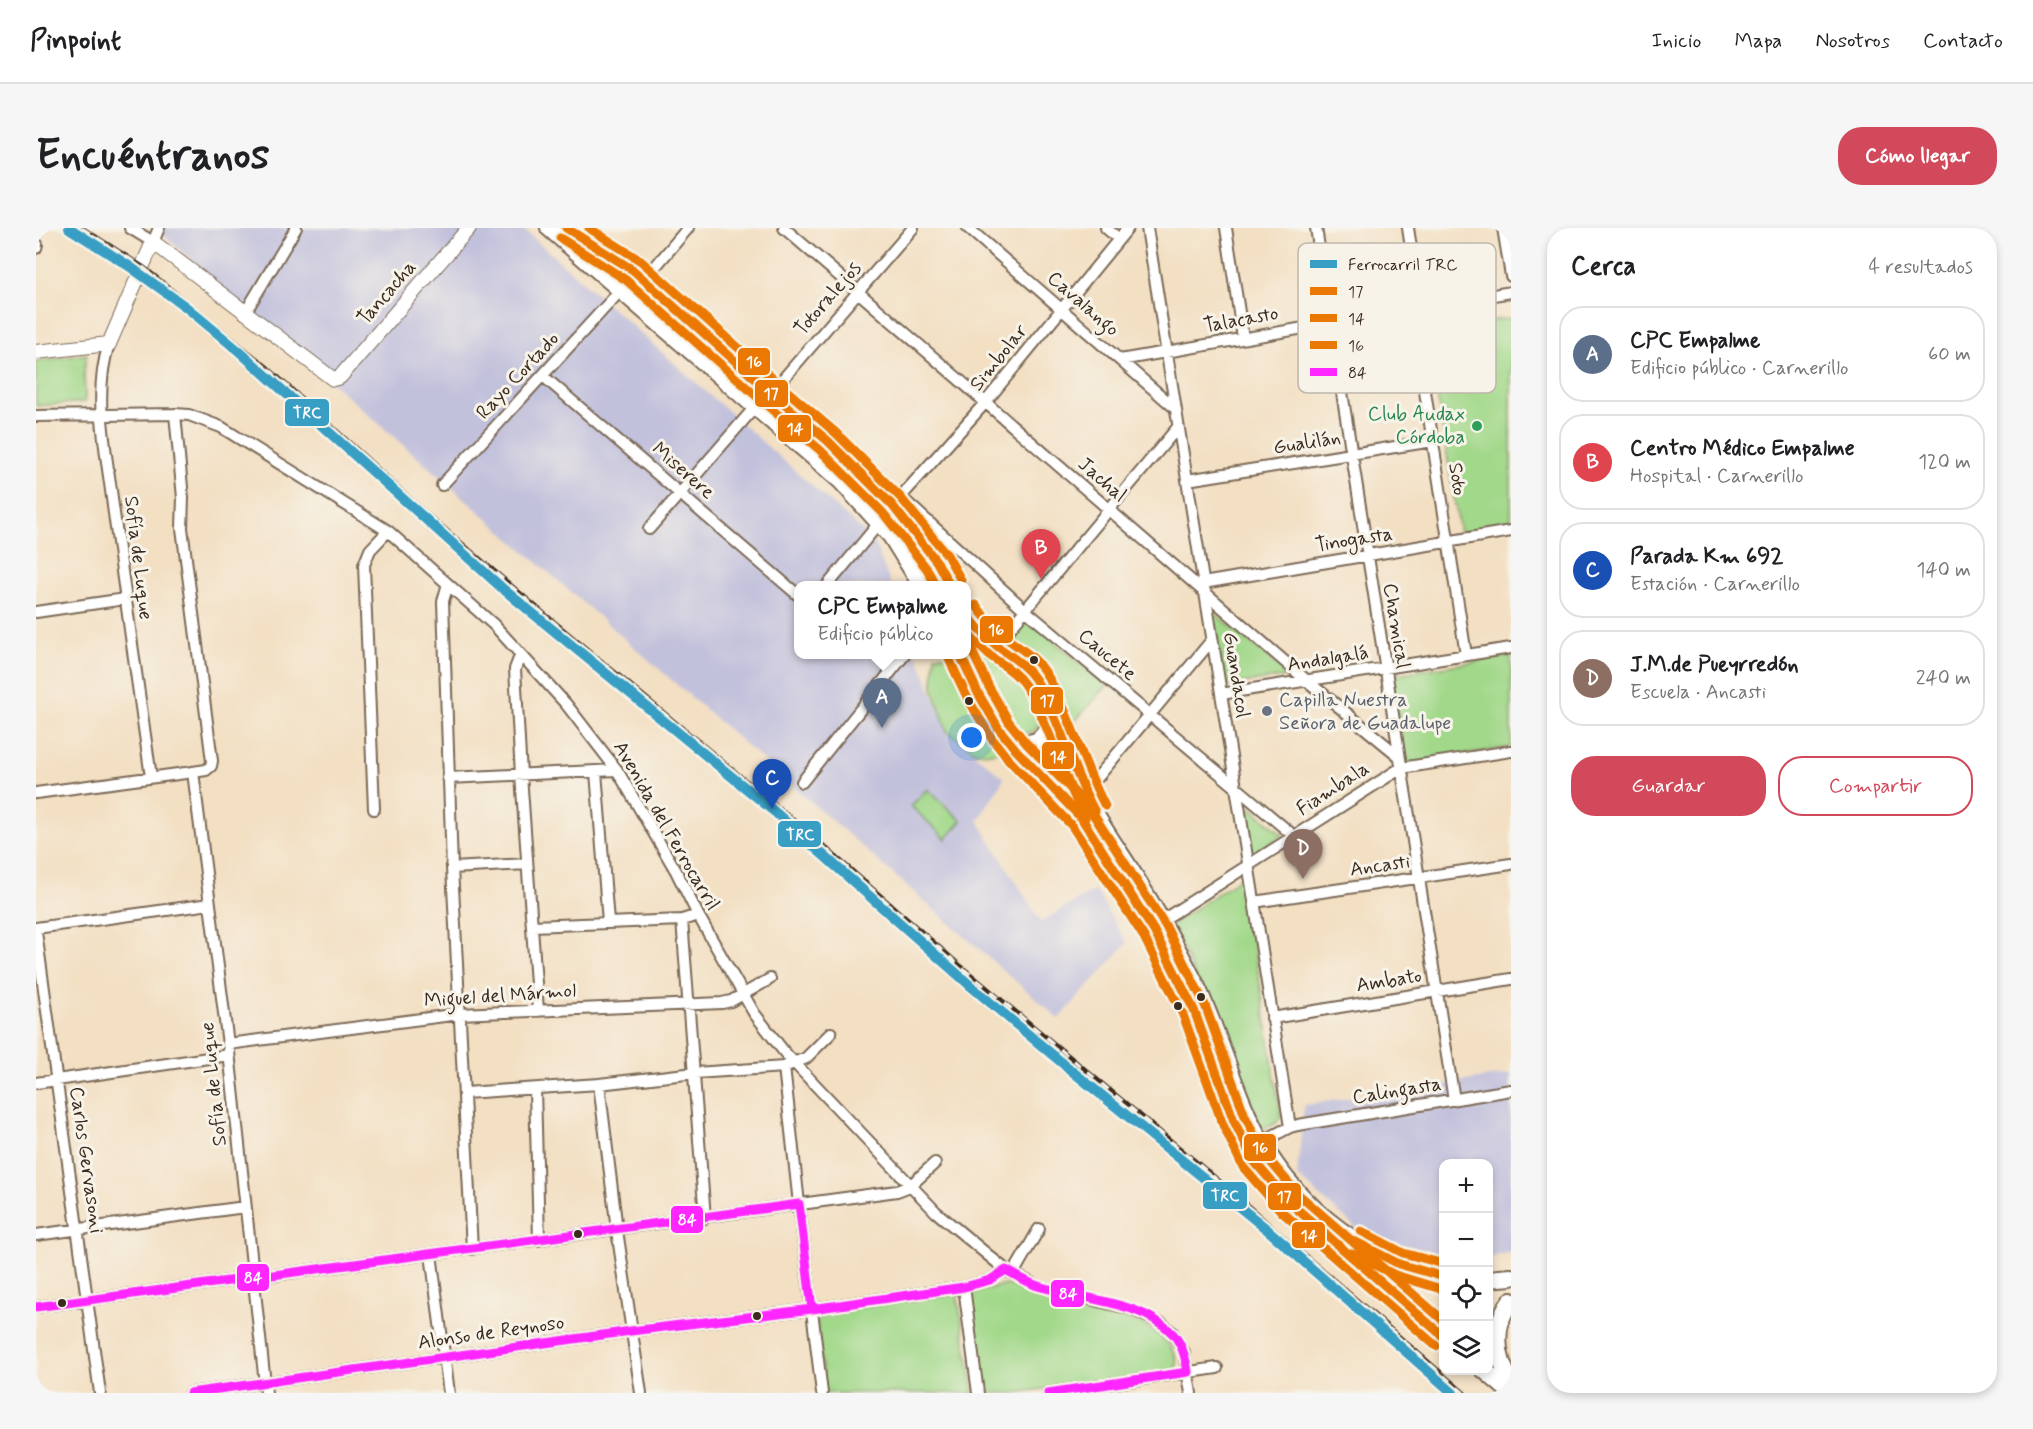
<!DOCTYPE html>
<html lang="es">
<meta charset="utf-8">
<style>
body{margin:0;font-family:Mynerve,sans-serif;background:#f6f6f6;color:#202124}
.controls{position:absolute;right:18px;bottom:18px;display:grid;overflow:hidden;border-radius:12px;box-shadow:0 3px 9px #0003}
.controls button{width:54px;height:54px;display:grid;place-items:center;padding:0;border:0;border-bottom:2px solid #e0e0e0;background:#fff;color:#202124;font:30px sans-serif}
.you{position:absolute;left:936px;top:510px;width:21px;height:21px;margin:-15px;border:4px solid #fff;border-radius:50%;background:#1a73e8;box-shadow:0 0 0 9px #1a73e833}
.badge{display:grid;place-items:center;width:39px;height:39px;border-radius:50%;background:#d1495b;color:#fff;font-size:20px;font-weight:700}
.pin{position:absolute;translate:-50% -50px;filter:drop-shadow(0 2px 3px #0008)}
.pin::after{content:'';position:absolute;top:32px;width:21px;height:18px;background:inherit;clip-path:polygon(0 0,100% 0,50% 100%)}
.popup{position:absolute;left:758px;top:353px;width:177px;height:78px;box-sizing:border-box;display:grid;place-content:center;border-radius:12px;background:#fff;filter:drop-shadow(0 2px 4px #0005);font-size:20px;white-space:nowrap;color:#757577}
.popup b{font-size:22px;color:#202124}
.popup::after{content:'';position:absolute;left:50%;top:100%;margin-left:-12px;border:12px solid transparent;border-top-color:#fff}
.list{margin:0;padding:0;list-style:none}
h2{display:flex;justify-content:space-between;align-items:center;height:78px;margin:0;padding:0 24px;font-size:26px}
h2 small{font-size:20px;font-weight:400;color:#757577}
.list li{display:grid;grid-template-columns:39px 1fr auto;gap:18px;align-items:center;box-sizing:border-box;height:96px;margin:0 12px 12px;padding:0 12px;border:2px solid #e0e0e0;border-radius:24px}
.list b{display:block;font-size:22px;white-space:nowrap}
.list p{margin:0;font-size:20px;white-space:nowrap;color:#757577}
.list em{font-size:20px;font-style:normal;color:#757577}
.actions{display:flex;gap:12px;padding:18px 24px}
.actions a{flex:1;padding:14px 0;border:2px solid #d1495b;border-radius:24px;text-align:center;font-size:21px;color:#d1495b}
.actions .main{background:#d1495b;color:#fff}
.icon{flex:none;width:33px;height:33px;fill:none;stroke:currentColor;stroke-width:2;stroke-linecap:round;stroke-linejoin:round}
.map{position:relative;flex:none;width:1475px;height:1165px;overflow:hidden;border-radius:24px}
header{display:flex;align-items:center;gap:36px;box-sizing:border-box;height:84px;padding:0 30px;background:#fff;border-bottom:2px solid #e0e0e0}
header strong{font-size:28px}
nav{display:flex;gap:33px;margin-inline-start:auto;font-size:21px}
.intro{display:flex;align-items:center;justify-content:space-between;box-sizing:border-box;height:144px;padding:0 36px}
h1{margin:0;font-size:42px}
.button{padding:15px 27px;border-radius:24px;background:#d1495b;color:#fff;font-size:21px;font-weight:700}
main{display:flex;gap:36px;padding:0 36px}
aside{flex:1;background:#fff;border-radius:24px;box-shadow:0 3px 9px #0003}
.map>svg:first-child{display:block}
.industrial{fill:#c2c1dc}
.green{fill:#a1d889;stroke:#6e8154;stroke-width:1.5}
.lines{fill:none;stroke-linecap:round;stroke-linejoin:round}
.minor-casing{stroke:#7b6957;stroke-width:14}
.tertiary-casing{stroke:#7b6957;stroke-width:16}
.primary-casing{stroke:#7b6957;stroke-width:20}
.minor{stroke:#fff;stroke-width:10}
.tertiary{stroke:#fff;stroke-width:14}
.primary{stroke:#fff;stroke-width:16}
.rail-casing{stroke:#3b2a1e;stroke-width:5}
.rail{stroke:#f7f3e8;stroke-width:3;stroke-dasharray:9;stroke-linecap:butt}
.bus-1-casing{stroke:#f7f3e8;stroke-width:14}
.bus-2-casing{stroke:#f7f3e8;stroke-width:14}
.bus-3-casing{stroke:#f7f3e8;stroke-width:14}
.bus-4-casing{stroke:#f7f3e8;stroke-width:14}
.bus-1{stroke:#eb7803;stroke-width:9}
.bus-2{stroke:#eb7803;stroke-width:9}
.bus-3{stroke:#eb7803;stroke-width:9}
.bus-4{stroke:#fe27ff;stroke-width:9}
.rail-1-casing{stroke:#f7f3e8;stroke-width:15}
.rail-1{stroke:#389ec4;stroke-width:10}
.leisure-dot{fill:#2e9e5b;stroke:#f7f3e8;stroke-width:2}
.bus-dot{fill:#3b2a1e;stroke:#f7f3e8;stroke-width:2}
.worship-dot{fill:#6b7280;stroke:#f7f3e8;stroke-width:2}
.labels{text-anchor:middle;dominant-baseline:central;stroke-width:6;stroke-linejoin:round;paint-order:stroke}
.street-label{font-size:20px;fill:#3b2a1e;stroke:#f7f3e8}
.leisure-label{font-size:20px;fill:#27864d;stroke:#f7f3e8;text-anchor:end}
.worship-label{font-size:20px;fill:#5b616d;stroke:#f7f3e8;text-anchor:start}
.key{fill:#f7f3e8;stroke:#bfb7ab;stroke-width:1.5}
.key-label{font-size:16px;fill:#3b2a1e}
.line-badge{stroke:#f7f3e8;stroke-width:2}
.badge-label{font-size:16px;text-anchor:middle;font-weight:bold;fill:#fff}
</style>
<header>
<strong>Pinpoint</strong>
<nav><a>Inicio</a><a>Mapa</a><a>Nosotros</a><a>Contacto</a></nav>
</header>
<div class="intro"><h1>Encuéntranos</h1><a class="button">Cómo llegar</a></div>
<main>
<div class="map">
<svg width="1475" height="1165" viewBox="0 0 1475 1165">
<rect width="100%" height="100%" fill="#f7f3e8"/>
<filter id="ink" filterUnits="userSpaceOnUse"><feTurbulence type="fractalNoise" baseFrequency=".0167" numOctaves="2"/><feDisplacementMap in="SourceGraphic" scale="12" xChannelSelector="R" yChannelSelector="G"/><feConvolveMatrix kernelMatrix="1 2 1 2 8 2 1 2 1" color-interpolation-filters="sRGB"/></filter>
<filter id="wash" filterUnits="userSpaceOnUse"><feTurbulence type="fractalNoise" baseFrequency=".008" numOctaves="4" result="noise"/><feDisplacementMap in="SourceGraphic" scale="24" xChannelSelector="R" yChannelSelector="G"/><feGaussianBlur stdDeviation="1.35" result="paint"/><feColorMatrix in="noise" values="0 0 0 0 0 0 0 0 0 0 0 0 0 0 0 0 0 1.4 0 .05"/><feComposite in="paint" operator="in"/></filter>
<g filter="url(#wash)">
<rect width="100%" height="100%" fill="#f3dfc2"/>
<!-- industrial -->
<path class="industrial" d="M119,0h367l351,312 18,45 -93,1v68l119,1 31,76 56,47 -26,43 63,101 54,-32 32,53 -68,76z
M1475,846v178l-22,6 -1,-94h-44l-1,90 -78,-18 -68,-60 7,-71z"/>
<!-- green -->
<path class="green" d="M1475,90v206l-51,9 -34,-205z
M51,126l-3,17 1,31 -49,4v-44z
M1176,383l78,65 -66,10z
M989,389l82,69 -42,46 -62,-88z
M930,402c8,8 16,16 24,23 8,7 18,12 26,19 15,14 30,39 20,58 -7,4 -15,6 -23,2 -12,-7 -44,-73 -47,-88 -1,-4 0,-9 0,-14z
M899,427h16l22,47 32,48 -13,3 -16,-1 -29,-21 -14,-43z
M1475,428v91l-105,17 -15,-89z
M1017,507l25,61 -6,8 -45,-52 9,-4z
M891,561l35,32 -16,18 -35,-33z
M1206,572l41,35 -33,21z
M1207,648l38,241 -6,7 -13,5 -90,-204z
M968,1057l8,1 18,7 107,28c15,8 48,29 38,50l-161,22h-32l-12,-94 1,-6z
M921,1066l17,99h-149l-9,-80z"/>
</g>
<g filter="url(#ink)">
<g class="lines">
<!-- minor casing -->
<g class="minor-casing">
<path id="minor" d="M94,0l23,14 6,-14
M748,0l522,452 93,76
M932,0l207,180
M1070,0l13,11
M1111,0l143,899
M1190,0l17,110
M1280,0l138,872
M1372,0l12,79
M1467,0l8,48
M0,20l1,-4
M608,52l44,-52
M1376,80l54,347
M209,85l51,-85
M73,116c-17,51 -2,109 4,162 12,90 25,181 38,271
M1084,132l391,-68
M507,148l255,219
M735,165l142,-165
M0,188l139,-2 14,1 32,12 167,104 106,94 72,79 51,66 59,101 22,44 56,98 31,40 151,159 70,58 31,16 94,23 30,14 11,9 12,20 7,41
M1151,252l246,-39
M406,257l178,-194
M865,269l124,113 269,226
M862,272l87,-97 143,-175
M613,301l106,-122
M1167,355l308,-52
M412,356l-5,17 9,267 20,381
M791,358l53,-64
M0,384l89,-13
M960,417l182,-218
M484,428l-5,13 6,106 17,236
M1185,466l290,-46
M157,544l36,280 37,341
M560,544l12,150
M412,550l169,-8
M766,554l103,-128
M0,565l157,-21 13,-2 5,-4 1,-5 -30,-233 1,-30 -8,-84
M1037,579l139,-167
M338,581l-10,-244 6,-15 18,-19
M416,640l75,-4
M1218,674l257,-38
M646,692l23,298
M1125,693l240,-153 110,-17
M496,698l150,-6 16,-5
M0,700l174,-24
M0,704l64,461
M1236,790l239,-39
M192,816l232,-30 262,-11 9,-2 39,-22
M748,839l15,137 23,189
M0,855l193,-28
M563,856l18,146 24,163
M499,861l4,151
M429,865l134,-9 96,-11 89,-6 22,-9 25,-25
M1225,914l29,-15 8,-2 213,-35
M0,1007l209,-28
M395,1026l18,139
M977,1046l26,-45
M928,1059l14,106
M0,1079l861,-116 13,-5 25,-23
M154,1165l441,-62 181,-22 152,-22 26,-7 16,-10
M1012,1165l169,-25"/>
</g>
<!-- tertiary casing -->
<g class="tertiary-casing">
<path id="tertiary" d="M0,124l73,-8 44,-102 180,137 7,-2 129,-149"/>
</g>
<!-- primary casing -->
<g class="primary-casing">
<path id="primary" d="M513,0l292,253 50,55 31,50
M548,0l265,233 58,62 30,39 13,24
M930,384c8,13 19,24 30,34 14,11 31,19 41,35 20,36 27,77 47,113 12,24 28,47 43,70 24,38 47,77 67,117 22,44 34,91 54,135 36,81 109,142 196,161
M924,426c16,36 31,68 57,97 21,23 46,43 65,68l72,112 25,47 15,32 40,111 19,39 37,43 154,134
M972,513c28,6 39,0 43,-28
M1452,1051l23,-2
M1475,1073c-18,23 -16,56 0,80
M1448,1142l27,23"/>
</g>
<!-- minor -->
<use href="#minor" class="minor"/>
<!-- tertiary -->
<use href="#tertiary" class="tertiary"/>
<!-- primary -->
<use href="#primary" class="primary"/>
<!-- rail casing -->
<g class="rail-casing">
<path id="rail" d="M46,0l61,39 125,101 159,146 116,99 262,217 153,134 262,218 244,211"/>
</g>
<!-- rail -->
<use href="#rail" class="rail"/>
<!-- bus-1 casing -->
<g class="bus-1-casing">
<path id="bus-1" d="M530,0l67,42 138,123 57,48 64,64 45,57 13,24
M930,384c8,13 19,24 31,34 13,10 28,18 38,33 26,41 36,90 60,133
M924,426l18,39 21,36 18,22 65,68 72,112 40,79 40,111 19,39 37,43 154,134
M1320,1014l43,22 45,13"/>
</g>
<!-- bus-2 casing -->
<g class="bus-2-casing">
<path id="bus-2" d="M524,10l66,42 137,122 57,48 63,63 44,56 9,17
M930,404c7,8 15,16 23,23 12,9 26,16 35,29 27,41 37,91 61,134
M913,431l19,40 22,37 18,23 64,67 72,111 39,78 40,110 20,42 39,45 154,134
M1315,1025l44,22 46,14"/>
</g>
<!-- bus-3 casing -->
<g class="bus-3-casing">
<path id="bus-3" d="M553,0l52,33 138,123 57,49 65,65 46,57 14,25
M940,377c8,12 17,22 28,31 14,12 31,20 41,36 26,42 37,91 60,134
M935,421l18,38 20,35 17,21 49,50 16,18 74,114 40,80 40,111 18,37 36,42 145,126
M1325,1003l42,22 41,11"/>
</g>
<!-- bus-4 casing -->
<g class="bus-4-casing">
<path id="bus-4" d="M0,1079l763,-103 13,105
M154,1165l441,-62 181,-22 152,-22 26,-7 16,-10c9,5 19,11 29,15 42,14 106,15 138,49 9,10 13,25 15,38l-140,21"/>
</g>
<!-- bus-1 -->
<use href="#bus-1" class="bus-1"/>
<!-- bus-2 -->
<use href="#bus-2" class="bus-2"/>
<!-- bus-3 -->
<use href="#bus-3" class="bus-3"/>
<!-- bus-4 -->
<use href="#bus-4" class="bus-4"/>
<!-- rail-1 casing -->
<g class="rail-1-casing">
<path id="rail-1" d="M33,0l60,38 57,41 54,45 262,236 274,225 197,175 94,79 202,164 184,162"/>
</g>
<!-- rail-1 -->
<use href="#rail-1" class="rail-1"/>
</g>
</g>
<!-- markers -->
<circle class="leisure-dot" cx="1441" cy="198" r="6"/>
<g class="bus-dot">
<circle cx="998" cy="432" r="5"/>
<circle cx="933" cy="473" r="5"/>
<circle cx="1165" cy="769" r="5"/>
<circle cx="1142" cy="778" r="5"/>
<circle cx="542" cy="1006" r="5"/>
<circle cx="26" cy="1075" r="5"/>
<circle cx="721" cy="1088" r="5"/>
</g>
<circle class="worship-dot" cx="1231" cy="483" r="6"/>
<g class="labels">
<!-- street labels -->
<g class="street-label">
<text transform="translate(351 65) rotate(-49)">Tancacha</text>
<text transform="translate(792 71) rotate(-49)">Totoralejos</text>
<text transform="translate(1047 76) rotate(41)">Cavalango</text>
<text transform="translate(1205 92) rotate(-10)">Talacasto</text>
<text transform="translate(963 130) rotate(-51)">Simbolar</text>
<text transform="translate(482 148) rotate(-47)">Rayo Cortado</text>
<text transform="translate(1271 215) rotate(-9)">Gualilán</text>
<text transform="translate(647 243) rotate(41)">Miserere</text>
<text transform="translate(1421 251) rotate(81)">Soto</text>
<text transform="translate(1066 252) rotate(41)">Jachal</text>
<text transform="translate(1318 312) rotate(-9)">Tinogasta</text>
<text transform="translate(102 330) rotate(83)">Sofía de Luque</text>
<text transform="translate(1360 398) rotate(81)">Chamical</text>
<text transform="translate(1071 427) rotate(40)">Caucete</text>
<text transform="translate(1292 431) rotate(-9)">Andalgalá</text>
<text transform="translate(1200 447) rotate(81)">Guandacol</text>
<text transform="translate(1297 561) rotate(-33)">Fiambala</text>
<text transform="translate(630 598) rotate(60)">Avenida del Ferrocarril</text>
<text transform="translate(1344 638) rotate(-8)">Ancasti</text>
<text transform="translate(1353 753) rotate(-9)">Ambato</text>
<text transform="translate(464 768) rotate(-4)">Miguel del Mármol</text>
<text transform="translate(178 856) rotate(-96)">Sofía de Luque</text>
<text transform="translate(1361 863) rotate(-9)">Calingasta</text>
<text transform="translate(50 932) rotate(82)">Carlos Gervasoni</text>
<text transform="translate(455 1105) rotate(-8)">Alonso de Reynoso</text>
</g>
<!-- leisure labels -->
<g class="leisure-label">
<text x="1429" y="186">Club Audax<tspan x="1429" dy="23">Córdoba</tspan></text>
</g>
<!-- worship labels -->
<g class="worship-label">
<text x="1243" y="472">Capilla Nuestra<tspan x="1243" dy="23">Señora de Guadalupe</tspan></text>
</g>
</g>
<!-- legend -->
<rect x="1262" y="15" width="198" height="150" rx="9" class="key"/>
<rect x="1274" y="32" width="27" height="8" fill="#389ec4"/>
<rect x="1274" y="59" width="27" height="8" fill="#eb7803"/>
<rect x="1274" y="86" width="27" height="8" fill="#eb7803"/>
<rect x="1274" y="113" width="27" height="8" fill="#eb7803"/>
<rect x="1274" y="140" width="27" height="8" fill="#fe27ff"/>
<g class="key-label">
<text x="1312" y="42">Ferrocarril TRC</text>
<text x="1312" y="69">17</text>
<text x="1312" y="96">14</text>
<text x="1312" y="123">16</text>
<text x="1312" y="150">84</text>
</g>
<g class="line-badge">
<rect x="701" y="119" width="34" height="29" rx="6" fill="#eb7803"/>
<rect x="718" y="151" width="35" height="29" rx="6" fill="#eb7803"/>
<rect x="248" y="170" width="46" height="29" rx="6" fill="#389ec4"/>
<rect x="741" y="186" width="35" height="29" rx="6" fill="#eb7803"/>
<rect x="943" y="387" width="35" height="29" rx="6" fill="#eb7803"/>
<rect x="994" y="458" width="34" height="29" rx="6" fill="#eb7803"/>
<rect x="1005" y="513" width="34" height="29" rx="6" fill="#eb7803"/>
<rect x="741" y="592" width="45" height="28" rx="6" fill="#389ec4"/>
<rect x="1207" y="905" width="34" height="29" rx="6" fill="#eb7803"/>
<rect x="1166" y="953" width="46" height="29" rx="6" fill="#389ec4"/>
<rect x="1231" y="954" width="35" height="29" rx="6" fill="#eb7803"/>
<rect x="634" y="977" width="34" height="29" rx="6" fill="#fe27ff"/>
<rect x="1255" y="993" width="35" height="28" rx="6" fill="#eb7803"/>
<rect x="200" y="1035" width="34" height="29" rx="6" fill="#fe27ff"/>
<rect x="1014" y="1051" width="35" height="29" rx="6" fill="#fe27ff"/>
</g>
<g class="badge-label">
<text x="718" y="139">16</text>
<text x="735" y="171">17</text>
<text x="271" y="190">TRC</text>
<text x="759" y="206">14</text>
<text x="960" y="407">16</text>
<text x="1011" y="478">17</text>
<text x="1022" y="534">14</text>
<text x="764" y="612">TRC</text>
<text x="1224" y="925">16</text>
<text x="1189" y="973">TRC</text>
<text x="1248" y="974">17</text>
<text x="651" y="997">84</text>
<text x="1273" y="1013">14</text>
<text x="217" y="1055">84</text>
<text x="1032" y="1071">84</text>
</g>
</svg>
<div class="controls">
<button>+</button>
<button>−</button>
<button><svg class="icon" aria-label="locate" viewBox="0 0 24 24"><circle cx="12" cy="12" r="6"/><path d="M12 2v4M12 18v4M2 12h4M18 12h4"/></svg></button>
<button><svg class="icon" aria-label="layers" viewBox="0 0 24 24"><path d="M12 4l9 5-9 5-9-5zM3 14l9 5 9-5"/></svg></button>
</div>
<div class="you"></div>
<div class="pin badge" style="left:846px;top:500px;background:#5c6f8a">A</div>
<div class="popup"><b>CPC Empalme</b>Edificio público</div>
<div class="pin badge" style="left:1005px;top:351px;background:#e0444e">B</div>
<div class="pin badge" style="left:736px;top:581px;background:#1a4fb4">C</div>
<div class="pin badge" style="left:1267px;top:651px;background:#8d6e63">D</div>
</div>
<aside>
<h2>Cerca<small>4 resultados</small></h2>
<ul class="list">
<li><span class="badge" style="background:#5c6f8a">A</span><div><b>CPC Empalme</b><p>Edificio público · Carnerillo</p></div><em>60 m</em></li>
<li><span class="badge" style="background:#e0444e">B</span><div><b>Centro Médico Empalme</b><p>Hospital · Carnerillo</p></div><em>120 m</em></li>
<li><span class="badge" style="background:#1a4fb4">C</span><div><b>Parada Km 692</b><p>Estación · Carnerillo</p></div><em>140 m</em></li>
<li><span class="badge" style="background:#8d6e63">D</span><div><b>J.M.de Pueyrredón</b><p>Escuela · Ancasti</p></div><em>240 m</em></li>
</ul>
<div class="actions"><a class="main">Guardar</a><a>Compartir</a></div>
</aside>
</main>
